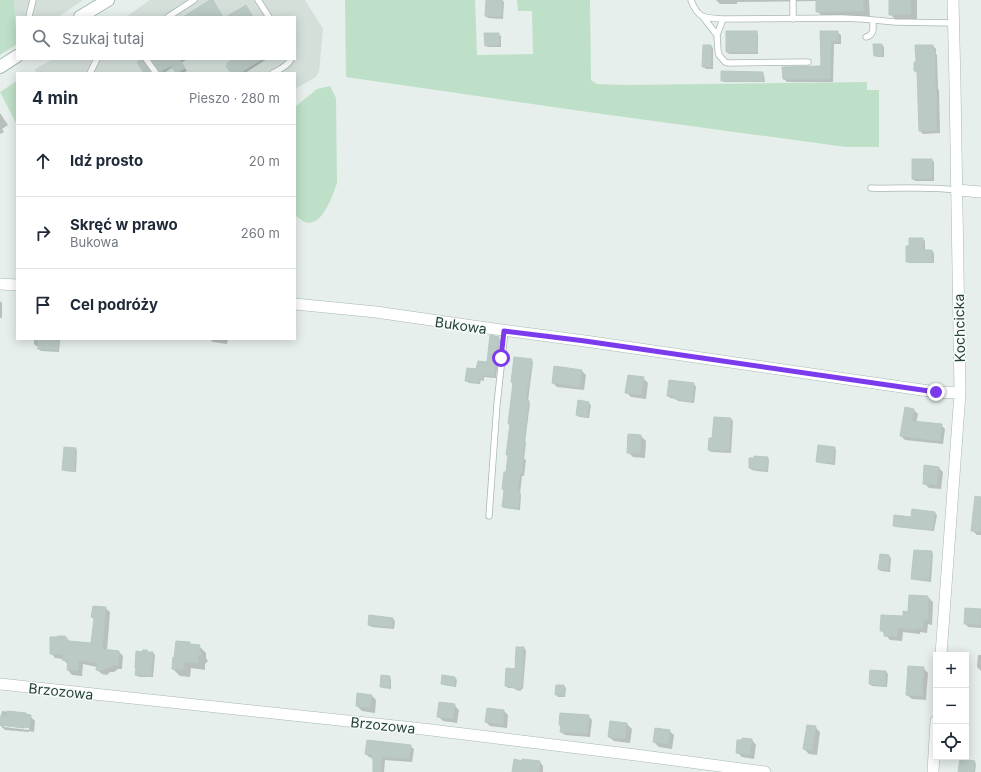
<!DOCTYPE html>
<html lang="pl">
<meta charset="utf-8">
<style>
body{margin:0;font-family:Inter,sans-serif;background:#f6f6f7;color:#1f2937}
.controls{position:absolute;right:12px;bottom:12px;display:grid;overflow:hidden;border-radius:0px;box-shadow:0 2px 10px #0003}
.controls button{width:36px;height:36px;display:grid;place-items:center;padding:0;border:0;border-bottom:1px solid #e0e1e3;background:#fff;color:#1f2937;font:20px sans-serif}
.stop{position:absolute;width:12px;height:12px;margin:-9px;border:3px solid #7c3aed;border-radius:50%;background:#fff}
.stop.end{background:#7c3aed;border-color:#fff;box-shadow:0 1px 4px #0008}
.list{margin:0;padding:0;list-style:none}
h2{display:flex;justify-content:space-between;align-items:center;height:52px;margin:0;padding:0 16px;font-size:17px}
h2 small{font-size:13px;font-weight:400;color:#747a83}
.list li{display:grid;grid-template-columns:26px 1fr auto;gap:12px;align-items:center;box-sizing:border-box;height:72px;padding:0 16px;border-top:1px solid #e0e1e3}
.list b{display:block;font-size:15px;white-space:nowrap}
.list p{margin:0;font-size:13px;white-space:nowrap;color:#747a83}
.list em{font-size:13px;font-style:normal;color:#747a83}
.icon{flex:none;width:22px;height:22px;fill:none;stroke:currentColor;stroke-width:2;stroke-linecap:round;stroke-linejoin:round}
.map{position:relative;flex:none;width:981px;height:772px;overflow:hidden}
.search{position:absolute;background:#fff;box-shadow:0 2px 10px #0003;left:16px;top:16px;width:280px;height:44px;display:flex;align-items:center;gap:10px;box-sizing:border-box;padding:0 14px;border-radius:0px;color:#747a83;font-size:15px}
.panel{position:absolute;background:#fff;box-shadow:0 2px 10px #0003;left:16px;top:72px;width:280px;height:268px;border-radius:0px}
.map>svg:first-child{display:block}
.built{fill:#d4dfda}
.green{fill:#bfe0c8}
.shadow{fill:#0003;fill-rule:evenodd}
.building{fill:#bbcac4;stroke:#b8c9c2}
.lines{fill:none;stroke-linecap:round;stroke-linejoin:round}
.service-casing{stroke:#a8b8b2;stroke-width:7}
.minor-casing{stroke:#a8b8b2;stroke-width:12}
.secondary-casing{stroke:#a4bbb3;stroke-width:14}
.service{stroke:#fff;stroke-width:5.5}
.minor{stroke:#fff;stroke-width:11}
.secondary{stroke:#fff;stroke-width:12}
.route{stroke:#7c3aed;stroke-width:5}
.labels{text-anchor:middle;dominant-baseline:central;stroke-width:3;stroke-linejoin:round;paint-order:stroke}
.street-label{font-size:14px;fill:#24423a;stroke:#f7fbf9}
</style>
<div class="map">
<svg width="981" height="772" viewBox="0 0 981 772">
<rect width="100%" height="100%" fill="#e6efeb"/>
<!-- built -->
<path class="built" d="M14,0h69l-25,17h-41v20z
M150,0h155l18,29 -4,43 -3,5 -21,12v-16h-259l-1,-4 18,-10h242v-42h-169z"/>
<!-- green -->
<path class="green" d="M0,0h14l3,44 -17,11z
M345,0h130l2,55 56,-1 -1,-43h-14l-1,-11h73l1,80 6,4 30,1 240,-3v8h12v57h-33l-251,-34 -249,-36z
M17,81v44l-17,-33z
M330,86l6,12 1,85c-4,12 -16,48 -34,38 -3,-2 -6,-4 -8,-6v-108l22,-18z"/>
<!-- shadow -->
<path class="shadow" d="M487,0h15l2,2 -1,17 -15,-1 -2,-2z
M716,0h153l1,18h-46l-7,-7v-10l-80,1v2h-17z
M890,0h27v21h-20l-7,-7z
M756,32l2,2v20h-29l-2,-2z
M821,32h16l4,3v9h-7l-1,38h-46l-3,-3 38,-12z
M498,34l3,2v11h-13l-2,-2z
M882,45l2,2v10h-7l-2,-2z
M711,46l2,2v21h-7l-2,-2z
M933,46l3,3v5l1,1 1,34 1,1 1,43 -17,1 -3,-3 -2,-57 -3,-3 2,-7z
M152,59h36l-7,4 6,8 -5,2h-5l-4,-6 -9,6h-2z
M231,59h36l-22,14h-13v-12z
M762,73l2,2 1,7h-41l-2,-2z
M0,113l8,12 -6,4 2,3 -4,2z
M932,160l2,2v19h-19l-2,-2z
M923,239l2,2v10h7l2,2v10h-25l-2,-2z
M0,301l2,2v15h-2z
M498,338l2,2 -4,38 -12,-1v4l-3,-1 -1,4 -11,-1 -3,-2 11,-11 11,-7z
M34,339h26l-1,13 -18,-1 -2,-2v-3h-3l-2,-2z
M209,339h19l-1,5 -14,-2z
M531,360l2,2 -5,39 2,2 -5,39 1,1 -2,16 2,1 -2,16h-2l-2,17 1,2 -1,15 -15,-2 -2,-2 6,-50 -2,-1 4,-29 -2,-3 5,-39 -2,-2z
M555,367l27,4 4,4 -2,15 -27,-3 -4,-4z
M643,378l5,5 -2,16 -15,-2 -5,-5z
M670,381l24,3 2,3 -2,16 -16,-2 -2,-2 -6,-1 -2,-2z
M588,403l3,2 -2,13 -10,-1 -2,-2z
M906,409l8,1 4,4 -2,9 25,2 4,4 -2,15 -38,-4 -4,-4z
M731,419l2,2 -2,32 -20,-1 -2,-2 4,-11z
M629,435l12,1 5,5 -1,17 -12,-1 -5,-5z
M834,448l2,2 -1,15 -15,-2 -3,-2z
M75,449l2,2 -1,21 -11,-1 -2,-2z
M767,458l2,2 -1,12 -12,-1 -4,-1 -2,-2z
M938,467l5,5 -2,17 -12,-1 -5,-5z
M981,509v26h-4l-5,-5z
M935,513l2,2 -3,16 -38,-4 -2,-2 18,-6z
M931,552l2,2 -2,28 -16,-2 -3,-2z
M881,555l8,1 2,2 -1,14 -9,-1 -2,-2z
M910,596l18,1 5,5 -1,23 -4,-1 -1,9 -7,-1v2l-17,-2 -1,9 -12,-1 -9,-10 23,-13 4,-4z
M105,608l5,4 -3,39 12,1 4,4 -1,13h-4l-4,3h-4l-3,3 -5,-1 -5,-4v-3l-14,-3 -1,12 -10,-1 -4,-5v-6l-5,-4v-1l-8,-1 -4,-5 19,-11 22,2 3,-25 -3,-2z
M966,609l15,1v18l-13,-1 -3,-4z
M370,616l23,3 2,2 -1,8 -22,-2 -3,-2z
M189,643l2,2 8,1 7,7v5l2,3 -3,3v6l-14,-2 -1,9 -10,-1 -7,-7z
M524,648l2,3 -3,38h-2v2l-5,-1 -1,-2h-7l-2,-2 9,-16z
M148,653h5l2,2 -2,22h-14l-3,-2z
M978,655h3v16l-4,-4z
M923,668l5,5 -2,27 -14,-1 -5,-4z
M886,672l2,2 -1,13 -15,-1 -2,-2z
M443,676l12,2 2,2 -1,7 -12,-2 -2,-2z
M389,677l2,2v10l-8,-1 -2,-2z
M557,686h7l2,2 -1,9h-7l-2,-3z
M372,696l4,4 -1,13 -13,-2 -5,-5z
M454,705l5,5 -2,13 -14,-2 -5,-5z
M2,711l24,3 4,2 5,5 -1,11 -5,-1v1l-24,-2 -5,-5zM4,725l25,3v2l-25,-3z
M504,711l4,4 -1,13 -17,-2 -4,-4z
M588,716l4,4 -2,17 -25,-2 -4,-3 1,-5 -2,-2z
M627,724l5,5 -2,14 -16,-2 -5,-4z
M815,727l5,5 -3,23 -8,-1 -5,-5z
M669,731l5,4 -2,14 -13,-2 -5,-5z
M752,740l4,5 -2,14 -12,-2 -5,-5z
M410,746l4,3 -2,13 -27,-2 -1,12h-10v-13l-1,-1 -4,-1 -3,-3z
M523,762h17l3,4v6h-30z
M974,762l2,2 -1,8h-16z"/>
<!-- building -->
<path class="building" d="M210,0h3l10,17h-40z
M486,0h16v17l-17,-1z
M816,0h47v11l-47,1z
M889,0h21l1,14 -22,1z
M246,5l7,12h-27z
M726,31h31v21h-31z
M820,31h18v10h-7l-1,38h-47l-1,-12 39,-1z
M484,33h15v12l-14,1z
M873,44h9v12h-8z
M703,45h8v22h-9z
M915,45h18v6h2v35h1l1,45h-18l-2,-60h-3v-9h2z
M142,59l1,2 8,12h-7l-7,-11z
M151,59h31l-2,1 5,8 -9,5 -5,-7 -11,6z
M234,59h28l-22,14h-9l-5,-7 2,-1 -1,-2z
M721,71l42,1v9h-42z
M912,159h20v20h-20z
M909,238h14v12h9v12h-26v-16h3z
M490,335l9,2 -5,39 -11,-1 -1,4h-3l-1,4 -13,-2 2,-13 9,1 2,-8 9,1z
M38,339h20v11l-20,-1z
M514,357l18,2 -6,41h3l-5,40h1l-2,17h1l-2,17h-2l-1,9 -1,8 2,1 -2,17 -16,-2 2,-17 -2,-1 2,-17h2l2,-17h-2l4,-31h-2l5,-41 -2,-1z
M554,366l28,4 -2,17 -28,-4z
M628,375l16,2 -3,18 -16,-2z
M669,380l25,3 -2,19 -17,-3v-2l-8,-1z
M578,400l11,2 -2,15 -11,-2z
M905,407l9,2 -2,12 30,3 -2,17 -40,-5z
M714,417l17,1 -2,33 -21,-1 1,-12h3z
M628,434l13,1 -1,19 -13,-1z
M818,445l17,2 -2,16 -17,-1z
M64,447l12,1 -2,23 -12,-1z
M754,456l14,1 -1,13 -14,-1v-1h-4v-10h5z
M924,465l15,2 -2,18 -14,-1z
M975,496l6,1v35l-10,-1z
M912,509l23,3 -2,18 -40,-4 1,-11 17,2z
M914,550l18,1 -3,29 -18,-1z
M880,554l9,1 -1,15 -10,-1z
M909,595l19,1v24h-5v9l-8,-1v2l-17,-2 -1,9 -13,-1v-5h-4l1,-16 22,1v-5l5,1z
M93,606l13,1 -4,42 17,2 -1,14h-5l-4,3h-4l-3,3 -6,-1 1,-7 -18,-3 -1,11 -11,-1 1,-9 -6,-1 1,-5 -13,-1v-17h6l2,-1h7l4,5 22,2 3,-25 -3,-1z
M965,608l16,1 -1,16 -16,-1z
M369,615l24,3 -1,9 -24,-2z
M176,641l14,1v2l10,1 -1,5 3,4 -4,2v7l-14,-1 -1,8 -11,-1 1,-12 1,1z
M516,647h8l-2,40h-2l-1,2 -6,-1v-1l-8,-1 1,-18 9,1z
M143,650h4l1,2h5l-2,24 -16,-1 1,-7h-1l1,-17 5,1z
M908,666l16,1 -2,29 -16,-1z
M870,670l16,1 -1,15 -16,-2z
M381,675l9,1 -1,11h-9z
M442,675l13,2 -1,9 -13,-2z
M556,685h8v10h-9z
M357,693l15,2 -2,13 -14,-2z
M439,702l16,2 -2,15 -16,-2z
M487,708l17,2 -1,15 -18,-3z
M7,711l19,2v1l5,1 -1,12h-6v1l-24,-3 1,-10 6,1z
M560,713l29,2 -2,19 -27,-2 1,-7h-2z
M610,721l17,2 -2,16 -17,-2z
M807,725l9,1 -4,25 -9,-2z
M655,728l15,2 -2,14 -15,-2z
M742,738l10,1 -2,16 -14,-2 1,-13h5z
M367,740l44,5 -2,14 -27,-2 -1,15h-8v-13h-1v-4l-7,-1z
M514,759l8,2v-2l18,2 -1,11h-27z
M960,759l15,2 -2,11h-15z"/>
<g class="lines">
<!-- service casing -->
<g class="service-casing">
<path id="service" d="M258,0l11,17
M691,0c7,19 14,18 32,19l118,-1 22,1 32,3 58,1
M793,0v19
M29,17l1,-5 3,-12
M168,17l26,-17
M703,17l14,18 1,16 1,4 6,7 3,1 80,-1
M717,35l6,-16
M866,37l3,-1 3,-3 1,-3v-10
M146,59l10,14
M90,73l7,-14
M273,73c7,-4 15,-7 18,-14
M871,188c29,1 57,-2 86,2
M489,516l8,-112 8,-73"/>
</g>
<!-- minor casing -->
<g class="minor-casing">
<path id="minor" d="M957,190l24,2
M0,284l17,1
M295,304l81,8 104,15 105,14 351,51 24,1
M941,655l19,-262 -5,-309 -2,-84
M0,684l423,45 213,26 129,17
M933,772l3,-51"/>
</g>
<!-- secondary casing -->
<g class="secondary-casing">
<path id="secondary" d="M80,17l28,-17
M0,67l17,-11"/>
</g>
<!-- service -->
<use href="#service" class="service"/>
<!-- minor -->
<use href="#minor" class="minor"/>
<!-- secondary -->
<use href="#secondary" class="secondary"/>
</g>
<g class="lines">
<!-- route -->
<path class="route" d="M501,358l3,-27 81,10 351,51"/>
</g>
<g class="labels">
<!-- street labels -->
<g class="street-label">
<text transform="translate(461 325) rotate(8)">Bukowa</text>
<text transform="translate(959 328) rotate(-91)">Kochcicka</text>
<text transform="translate(61 691) rotate(6)">Brzozowa</text>
<text transform="translate(383 725) rotate(6)">Brzozowa</text>
</g>
</g>
</svg>
<div class="controls">
<button>+</button>
<button>−</button>
<button><svg class="icon" aria-label="locate" viewBox="0 0 24 24"><circle cx="12" cy="12" r="6"/><path d="M12 2v4M12 18v4M2 12h4M18 12h4"/></svg></button>
</div>
<div class="stop" style="left:501px;top:358px"></div>
<div class="stop end" style="left:936px;top:392px"></div>
<div class="search"><svg class="icon" aria-label="search" viewBox="0 0 24 24"><circle cx="10" cy="10" r="6"/><path d="M15 15l6 6"/></svg>Szukaj tutaj</div>
<section class="panel">
<h2>4 min<small>Pieszo · 280 m</small></h2>
<ul class="list">
<li><svg class="icon" aria-label="ahead" viewBox="0 0 24 24"><path d="M12 20V5M6 11l6-6 6 6"/></svg><div><b>Idź prosto</b></div><em>20 m</em></li>
<li><svg class="icon" aria-label="right" viewBox="0 0 24 24"><path d="M7 20v-9h11M14 6l5 5-5 5"/></svg><div><b>Skręć w prawo</b><p>Bukowa</p></div><em>260 m</em></li>
<li><svg class="icon" aria-label="arrive" viewBox="0 0 24 24"><path d="M6 21V4h12l-3 4 3 4H6"/></svg><div><b>Cel podróży</b></div></li>
</ul>
</section>
</div>
